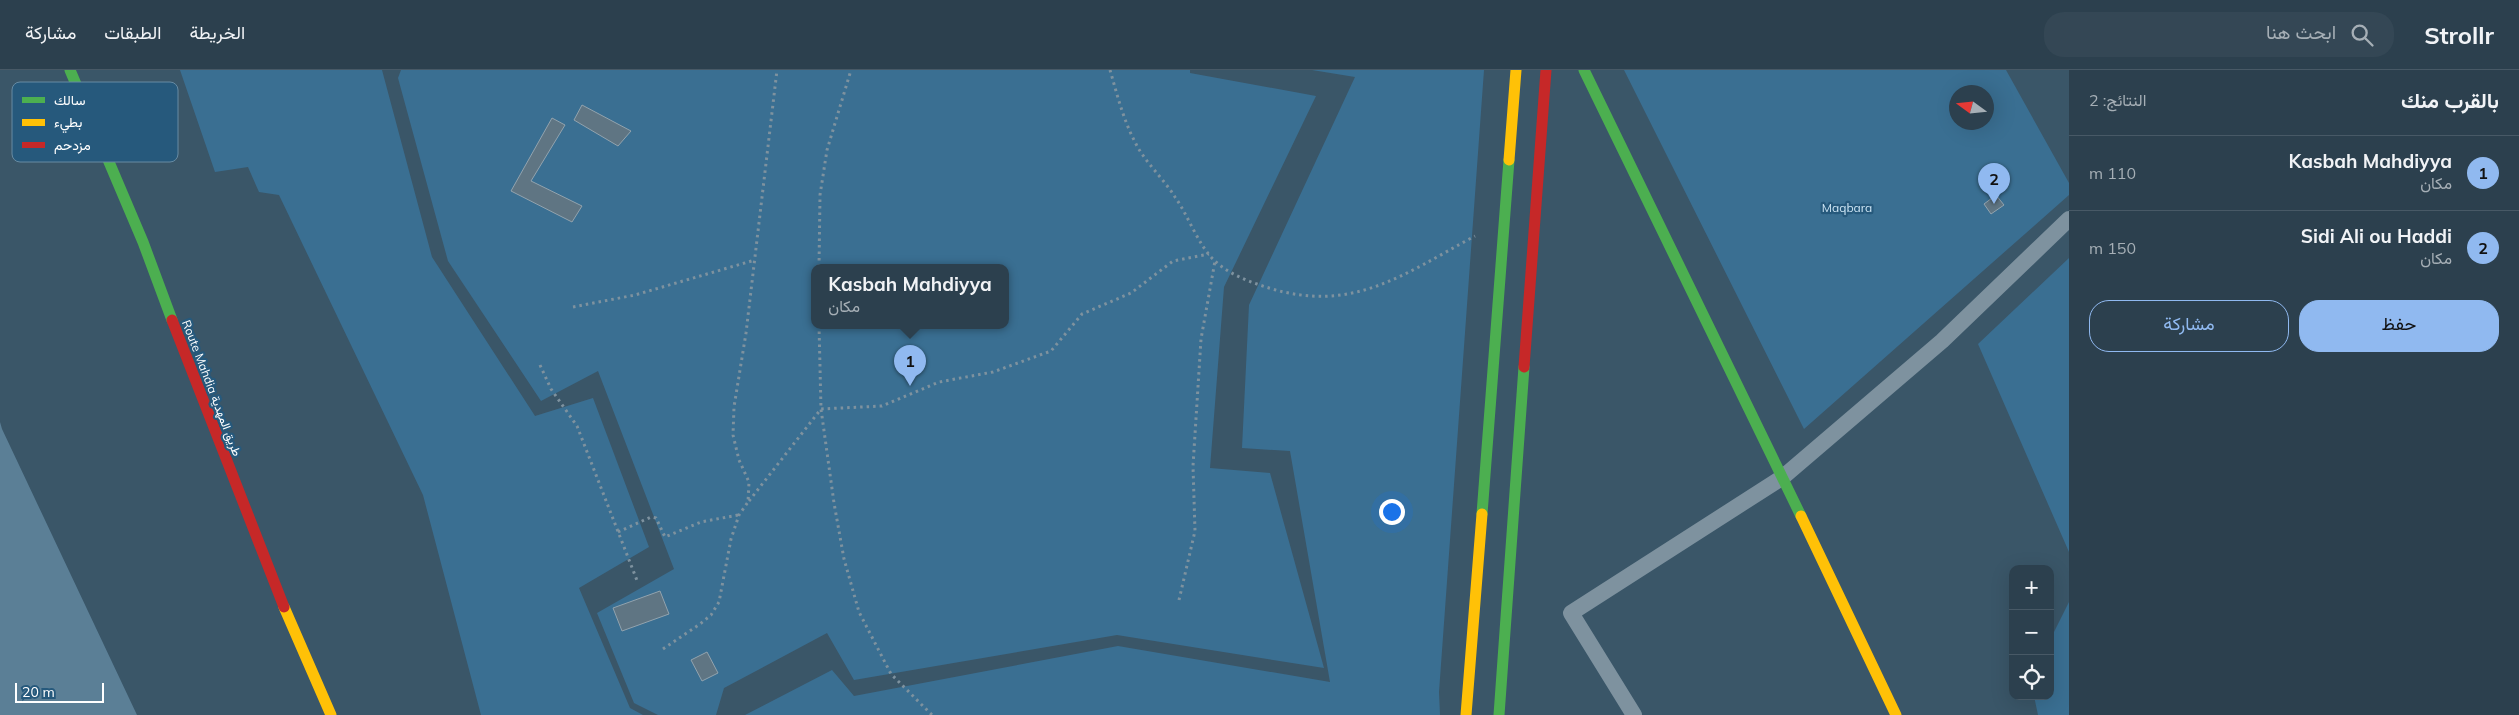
<!DOCTYPE html>
<html lang="ar">
<meta charset="utf-8">
<style>
body{margin:0;font-family:Mulish,Vazirmatn,sans-serif;background:#344755;color:#f1f3f6;direction:rtl}
.controls{position:absolute;right:15px;bottom:15px;display:grid;overflow:hidden;border-radius:10px;box-shadow:0 5px 20px #0002}
.controls button{width:45px;height:45px;display:grid;place-items:center;padding:0;border:0;border-bottom:1px solid #485966;background:#2c404e;color:#f1f3f6;font:25px sans-serif}
.compass{position:absolute;left:1949px;top:15px;width:45px;height:45px;border-radius:50%;background:#2c404e;box-shadow:0 5px 20px #0002;rotate:285deg}
.scale{position:absolute;left:15px;bottom:12px;width:89px;box-sizing:border-box;padding-left:5px;border:2px solid #fff;border-top:0;font-size:14px;line-height:18px;white-space:nowrap;color:#fff;-webkit-text-stroke:4px #26597c;paint-order:stroke}
.you{position:absolute;left:1391px;top:441px;width:18px;height:18px;margin:-12px;border:4px solid #fff;border-radius:50%;background:#1a73e8;box-shadow:0 0 0 8px #1a73e833}
.badge{display:grid;place-items:center;width:32px;height:32px;border-radius:50%;background:#90b9f0;color:#111;font-size:16px;font-weight:700}
.pin{position:absolute;translate:-50% -41px;filter:drop-shadow(0 1px 2px #0008)}
.pin::after{content:'';position:absolute;top:26px;width:18px;height:15px;background:inherit;clip-path:polygon(0 0,100% 0,50% 100%)}
.popup{position:absolute;left:811px;top:194px;width:198px;height:65px;box-sizing:border-box;display:grid;place-content:center;border-radius:10px;background:#2c404e;filter:drop-shadow(0 1px 4px #0005);font-size:16px;white-space:nowrap;color:#a6afb6}
.popup b{font-size:19px;color:#f1f3f6}
.popup::after{content:'';position:absolute;left:50%;top:100%;margin-left:-10px;border:10px solid transparent;border-top-color:#2c404e}
.list{margin:0;padding:0;list-style:none}
h2{display:flex;justify-content:space-between;align-items:center;height:65px;margin:0;padding:0 20px;font-size:21px}
h2 small{font-size:16px;font-weight:400;color:#a6afb6}
.list li{display:grid;grid-template-columns:32px 1fr auto;gap:15px;align-items:center;box-sizing:border-box;height:75px;padding:0 20px;border-top:1px solid #485966}
.list b{display:block;font-size:19px;white-space:nowrap}
.list p{margin:0;font-size:16px;white-space:nowrap;color:#a6afb6}
.list em{font-size:16px;font-style:normal;color:#a6afb6}
.actions{display:flex;gap:10px;padding:15px 20px}
.actions a{flex:1;padding:11px 0;border:1px solid #90b9f0;border-radius:20px;text-align:center;font-size:18px;color:#90b9f0}
.actions .main{background:#90b9f0;color:#111}
.icon{flex:none;width:28px;height:28px;fill:none;stroke:currentColor;stroke-width:2;stroke-linecap:round;stroke-linejoin:round}
.map{position:relative;flex:none;width:2069px;height:645px;overflow:hidden;direction:ltr}
header{display:flex;align-items:center;gap:30px;box-sizing:border-box;height:70px;padding:0 25px;background:#2c404e;border-bottom:1px solid #485966}
header strong{font-size:24px}
nav{display:flex;gap:28px;margin-inline-start:auto;font-size:18px}
.search{width:350px;height:45px;background:#344755;display:flex;align-items:center;gap:12px;box-sizing:border-box;padding:0 18px;border-radius:20px;color:#a6afb6;font-size:19px}
main{display:flex}
aside{flex:1;background:#2c404e}
.map>svg:first-child{display:block}
.green{fill:#3a6f92;fill-rule:evenodd}
.water{fill:#5b7f96}
.building{fill:#5f7583;stroke:#92a3ae}
.lines{fill:none;stroke-linecap:round;stroke-linejoin:round}
.path{stroke:#7e929f;stroke-width:3;stroke-dasharray:2.5 4;stroke-linecap:butt}
.lane{stroke:#7e929f;stroke-width:16}
.fast{stroke:#4caf50;stroke-width:11}
.slow{stroke:#ffc107;stroke-width:11}
.jam{stroke:#c62828;stroke-width:11}
.labels{text-anchor:middle;dominant-baseline:central;stroke-width:4.5;stroke-linejoin:round;paint-order:stroke}
.park-label{font-size:12px;fill:#cde5f4;stroke:#26597c}
.street-label{font-size:12px;fill:#fff;stroke:#26597c}
.key{fill:#26597c;stroke:#678ba3;stroke-width:1}
.key-label{font-size:14px;fill:#fff}
</style>
<header>
<strong>Strollr</strong>
<div class="search"><svg class="icon" aria-label="search" viewBox="0 0 24 24"><circle cx="10" cy="10" r="6"/><path d="M15 15l6 6"/></svg>ابحث هنا</div>
<nav><a>الخريطة</a><a>الطبقات</a><a>مشاركة</a></nav>
</header>
<main>
<aside>
<h2>بالقرب منك<small>النتائج: 2</small></h2>
<ul class="list">
<li><span class="badge">1</span><div><b>Kasbah Mahdiyya</b><p>مكان</p></div><em>110 m</em></li>
<li><span class="badge">2</span><div><b>Sidi Ali ou Haddi</b><p>مكان</p></div><em>150 m</em></li>
</ul>
<div class="actions"><a class="main">حفظ</a><a>مشاركة</a></div>
</aside>
<div class="map">
<svg width="2069" height="645" viewBox="0 0 2069 645">
<rect width="100%" height="100%" fill="#3a5668"/>
<!-- green -->
<path class="green" d="M180,0h202l50,187 103,159 58,-18 56,149 -70,41 51,120 13,7h-162l-58,-220 -144,-300 -20,-3 -11,-25 -33,5z
M401,0h789v3l126,23 -92,191 -14,181 60,5 54,195 -207,-33 -263,45 -27,-47 -103,55 -8,27h-58l-24,-12 -37,-90 77,-44 -76,-198 -57,30 -93,-140 -50,-183zM815,197h190v58h-190z
M1312,0h172l-45,622 1,23h-695l87,-45 22,26 264,-50 212,36 -40,-231 -48,-3 7,-143 106,-228z
M1624,0h382l63,113v12l-265,234zM1956,22h30v30h-30z
M2069,188v294l-91,-208z
M2069,532v113h-31l-4,-19h16v-56z"/>
<!-- water -->
<path class="water" d="M0,352l2,7 135,286h-137z"/>
<!-- building -->
<path class="building" d="M582,35l49,26 -13,15 -44,-26z
M552,48l13,7 -34,56 51,25 -10,16 -61,-31z
M1996,125l8,10 -13,9 -7,-10z
M660,521l9,23 -47,17 -9,-23z
M707,582l11,21 -16,8 -11,-21z"/>
<g class="lines">
<!-- path -->
<path class="path" d="M1110,0c7,24 13,49 25,72 9,19 28,36 40,55 13,18 24,50 40,64 15,14 35,21 54,27 84,26 135,-14 206,-52
M819,197l1,-72 7,-45 24,-80
M573,237l62,-12 120,-35
M819,255l2,84 13,94 10,56 15,53 32,62 41,41
M540,295l11,24 26,37 61,157
M749,431l72,-92 61,-3 57,-24 54,-10 58,-21 31,-37 49,-21 42,-32 36,-7
M618,462l33,-15 5,1 9,19 36,-15 37,-7
M1179,530l16,-69 -2,-65 8,-127 14,-78
M663,579l37,-25 11,-9 8,-13 12,-63 8,-24 9,-13 1,-20 -10,-22 -6,-25 1,-28 12,-74 31,-263"/>
<!-- lane -->
<path class="lane" d="M1634,645l-63,-102 212,-136 159,-136 127,-122"/>
<!-- fast -->
<path class="fast" d="M70,0l73,172 29,78
M1584,0l217,446
M1482,444l27,-354
M1499,645l25,-348"/>
<!-- slow -->
<path class="slow" d="M1509,90l7,-90
M1801,446l95,199
M284,537l47,108
M1466,645l16,-201"/>
<!-- jam -->
<path class="jam" d="M172,250l112,287
M1524,297l22,-297"/>
</g>
<g class="labels">
<!-- park labels -->
<g class="park-label">
<text x="1847" y="137">Maqbara</text>
</g>
<!-- street labels -->
<g class="street-label">
<text transform="translate(212 318) rotate(69)">Route Mahdia طريق المهدية</text>
</g>
</g>
<!-- legend -->
<rect x="12" y="12" width="166" height="80" rx="8" class="key"/>
<rect x="22" y="27" width="23" height="6" fill="#4caf50"/>
<rect x="22" y="49" width="23" height="7" fill="#ffc107"/>
<rect x="22" y="72" width="23" height="6" fill="#c62828"/>
<g class="key-label">
<text x="54" y="35">سالك</text>
<text x="54" y="57">بطيء</text>
<text x="54" y="80">مزدحم</text>
</g>
</svg>
<div class="controls">
<button>+</button>
<button>−</button>
<button><svg class="icon" aria-label="locate" viewBox="0 0 24 24"><circle cx="12" cy="12" r="6"/><path d="M12 2v4M12 18v4M2 12h4M18 12h4"/></svg></button>
</div>
<svg class="compass" viewBox="-18 -18 36 36"><path d="M0-13l5 13h-10z" fill="#e53935"/><path d="M0 13l5-13h-10z" fill="#a6afb6"/></svg>
<div class="scale">20 m</div>
<div class="you"></div>
<div class="pin badge" style="left:910px;top:316px">1</div>
<div class="popup"><b>Kasbah Mahdiyya</b>مكان</div>
<div class="pin badge" style="left:1994px;top:134px">2</div>
</div>
</main>
